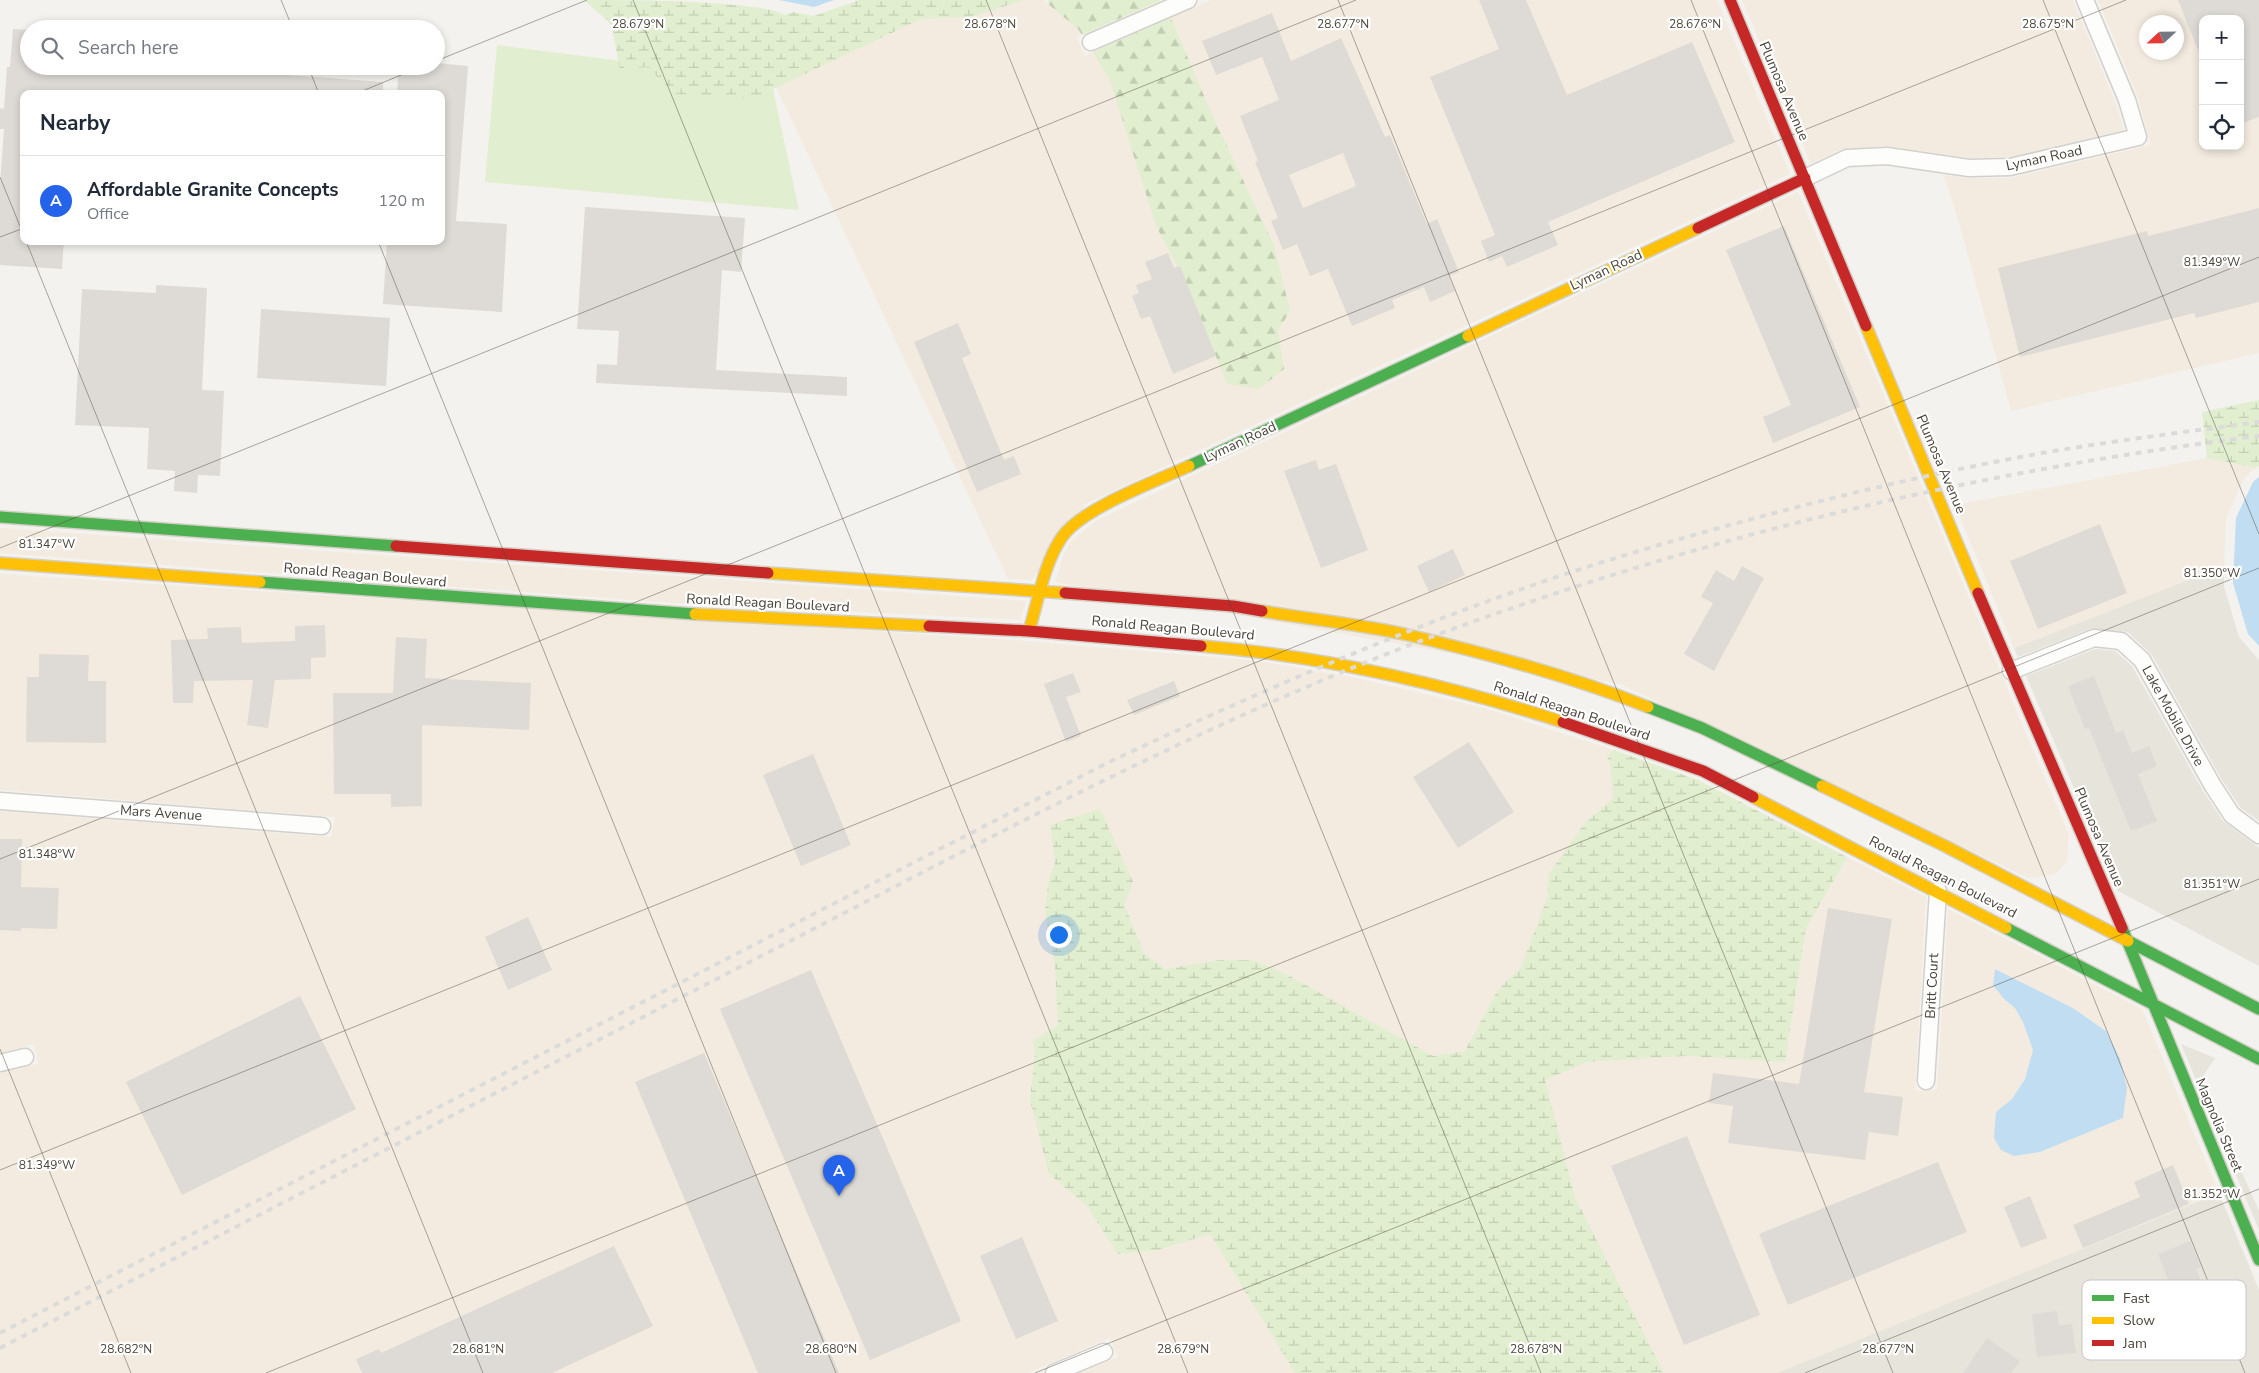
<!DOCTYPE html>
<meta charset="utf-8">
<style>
body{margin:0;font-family:"Nunito Sans",sans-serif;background:#f6f6f7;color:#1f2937}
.controls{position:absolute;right:15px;top:15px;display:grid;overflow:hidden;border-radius:10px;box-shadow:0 2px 8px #0003}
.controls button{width:45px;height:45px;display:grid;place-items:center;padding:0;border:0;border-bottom:1px solid #e0e1e3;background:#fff;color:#1f2937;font:25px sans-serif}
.compass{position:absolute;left:2139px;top:15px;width:45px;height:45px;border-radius:50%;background:#fff;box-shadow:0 2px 8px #0003;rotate:248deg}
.you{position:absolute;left:1058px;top:934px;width:18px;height:18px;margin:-12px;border:4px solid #fff;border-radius:50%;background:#1a73e8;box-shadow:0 0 0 8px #1a73e833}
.badge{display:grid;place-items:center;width:32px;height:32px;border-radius:50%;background:#2563eb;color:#fff;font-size:16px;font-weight:700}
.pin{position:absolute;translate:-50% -41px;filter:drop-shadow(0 1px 2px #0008)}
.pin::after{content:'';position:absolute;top:26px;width:18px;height:15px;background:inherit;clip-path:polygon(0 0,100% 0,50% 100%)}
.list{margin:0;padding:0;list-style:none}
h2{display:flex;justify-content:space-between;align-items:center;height:65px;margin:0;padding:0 20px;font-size:21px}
h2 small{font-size:16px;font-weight:400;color:#747a83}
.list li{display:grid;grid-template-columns:32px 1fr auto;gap:15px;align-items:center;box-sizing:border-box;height:90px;padding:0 20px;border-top:1px solid #e0e1e3}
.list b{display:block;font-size:19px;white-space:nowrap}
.list p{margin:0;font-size:16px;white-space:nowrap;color:#747a83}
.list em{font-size:16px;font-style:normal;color:#747a83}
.icon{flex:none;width:28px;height:28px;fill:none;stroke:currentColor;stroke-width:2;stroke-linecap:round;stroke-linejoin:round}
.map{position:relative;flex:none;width:2259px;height:1373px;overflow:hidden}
.search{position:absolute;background:#fff;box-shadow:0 2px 8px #0003;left:20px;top:20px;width:425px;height:55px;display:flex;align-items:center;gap:12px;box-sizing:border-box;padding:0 18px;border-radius:28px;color:#747a83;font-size:19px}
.panel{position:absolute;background:#fff;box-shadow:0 2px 8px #0003;left:20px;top:90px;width:425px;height:155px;border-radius:10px}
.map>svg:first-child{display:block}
.residential{fill:#e7e4dc}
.commercial{fill:#f3ebdf;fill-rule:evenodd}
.grass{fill:#e1eecf}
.forest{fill:url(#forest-firs)}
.wetland{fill:url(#wetland-marsh)}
.water{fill:#c0ddf1}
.building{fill:#dedbd6;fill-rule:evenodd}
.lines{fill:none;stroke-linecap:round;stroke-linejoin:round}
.street-casing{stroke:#d2d0cb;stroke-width:19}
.fast-casing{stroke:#d3cfc5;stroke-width:14}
.slow-casing{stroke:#d3cfc5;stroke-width:14}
.jam-casing{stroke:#d3cfc5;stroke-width:14}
.street{stroke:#fdfdfc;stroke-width:16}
.fast{stroke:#4caf50;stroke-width:11}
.slow{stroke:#ffc107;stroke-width:11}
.jam{stroke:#c62828;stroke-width:11}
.rail{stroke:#dbdbda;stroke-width:4;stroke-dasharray:6 6;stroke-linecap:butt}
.ticks{fill:none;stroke:#4b4439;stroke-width:1;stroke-opacity:0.45}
.labels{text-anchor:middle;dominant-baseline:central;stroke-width:4.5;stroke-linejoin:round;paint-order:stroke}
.street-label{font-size:14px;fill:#4b4439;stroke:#fff}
.key{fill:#fff;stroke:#c9c7c4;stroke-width:1}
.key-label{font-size:14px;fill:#4b4439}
.ticks-label{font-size:12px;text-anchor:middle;fill:#4b4439;stroke:#fff;stroke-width:4.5;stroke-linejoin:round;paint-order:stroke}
</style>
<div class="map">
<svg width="2259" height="1373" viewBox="0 0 2259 1373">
<defs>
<pattern id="forest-firs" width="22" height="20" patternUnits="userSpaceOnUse" patternTransform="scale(1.25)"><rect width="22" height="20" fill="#e1eecf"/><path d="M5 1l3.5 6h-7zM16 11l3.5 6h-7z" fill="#c3cdb2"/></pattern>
<pattern id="wetland-marsh" width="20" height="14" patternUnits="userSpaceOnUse" patternTransform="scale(1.25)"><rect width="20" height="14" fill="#e1eecf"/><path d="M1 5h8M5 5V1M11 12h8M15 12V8" fill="none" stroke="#c3cdb2"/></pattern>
</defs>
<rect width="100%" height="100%" fill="#f4f2ee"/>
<!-- residential -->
<path class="residential" d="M2224,566v20l15,51 20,23v161l-18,-13 -19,-28 -70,-125 -23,-22 -6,-2 -33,-2 -72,28 -4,-9z
M2095,649l20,2 17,15 71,125 20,30 36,27v118l-141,-75 -92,-215z
M2181,1044l34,14 -14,21 58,132v19z
M2219,1193l40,97v83h-482z"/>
<!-- commercial -->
<path class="commercial" d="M1024,0h19l35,29 4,6 -5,3 8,18 8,-4 17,29 46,145 32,61 39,96 57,-14 -6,-38 12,-20 -16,-66 -64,-135 -39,-92 40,-18h506l73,174 -703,329 -55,77 -24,-1 -232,-492 145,-68 49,-2z
M1742,0h331l43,104 8,26 -114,27 -39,1 -83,-12 -46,3 -31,15z
M2098,0h161v353l-248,58 -56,-202 -12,-34 23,3h44l141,-33 -14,-50zM2203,19h37v127h-37zM2146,22h30v30h-30z
M1798,192l271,643 -2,27 -12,12 -27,4 -408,-194 -565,-102 8,-26 8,-15 26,-21z
M2207,458l49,10 -11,9 -19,42 -2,47 -210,82 -59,-143z
M0,528l1026,73 -5,19 -348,-17 -673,-50z
M0,574l1027,67 232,20 93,16 132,31 130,42 -4,13 3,35 -29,26 -36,51 1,21 -28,71 -24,24 -32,60 -32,5 -147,-82 -33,-14h-34l-54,9 -21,-16 -20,-50 5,-14 -79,-63 5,36 -7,19 -3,31 10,54 3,59 -25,16 2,12 -5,47 19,74 37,31 32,49 40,-4 52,-16 85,139h-215l38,-16 -8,-19 -82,35h-1028v-300l38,-9 -4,-20 -34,9v-242l331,26 4,-20 -335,-27z
M1847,857l79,40 -11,194 22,-1 11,-181 194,100 77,184 -442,180h-113l-89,-176 -30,-117 43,-18 98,-6 99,6 21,-134zM1996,969l77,39 33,22 17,88 -83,34 -26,4 -18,-44 16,-13 13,-21 8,-28 -10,-28 -8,-15 -11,-8 -11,-14z"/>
<!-- grass -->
<path class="grass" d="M497,45l274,35 28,130 -314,-28z"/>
<!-- forest -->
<path class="forest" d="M1048,0h114l-80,35 -4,-6 -30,-25z
M1171,18l39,92 64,135 16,66 -12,20 6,38 -25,20 -32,-5 -39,-97 -32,-61 -46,-145 -17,-29z"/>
<!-- wetland -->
<path class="wetland" d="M584,0c39,0 176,0 201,15l8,-3 21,4 45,-16h165l-54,17 -49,2 -169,80 -77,-5 -28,-27 -27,2 -9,-45z
M2259,400v66l-3,2 -49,-10 -5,-46z
M1614,750l84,30 149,77 -41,71 -21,134 -99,-6 -98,6 -43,18 30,117 89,176h-369l-85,-139 -52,16 -40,4 -32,-49 -37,-31 -19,-74 5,-47 -2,-12 25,-16 -3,-59 -10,-54 3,-31 7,-19 -5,-37 50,-16 33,73 -9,22 20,49 21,16 54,-9h34l33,14 147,82 32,-5 32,-60 24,-24 27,-71v-21l36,-51 29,-26 -3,-35 -3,-6z"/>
<!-- water -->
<path class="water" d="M779,0h55l-20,7z
M2259,477v169l-11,-12 -15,-51 3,-65 17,-36z
M1995,969l78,39 33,23 14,28 7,29 -4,30 -83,34 -26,4 -13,-6 -7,-12 2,-26 16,-13 13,-20 8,-29 -10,-28 -8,-14 -11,-9 -11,-14z"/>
<!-- building -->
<path class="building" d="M1479,0h47l41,95 125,-53 43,100 -187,80 10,23 -51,22 -5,-11 -13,6 -8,-21 14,-6 -65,-158 69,-28z
M2178,0h81v117l-19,7v-105h-37l-1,41z
M1272,13l19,48 50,-23 44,99 5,-2 37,89 10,-5 22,53 -10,4 6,15 -25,11 -6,-15 -32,13 3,8 -43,18 -24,-57 -18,7 -13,-32 -14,6 -12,-29 7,-3 -23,-56 3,-1 -18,-45 39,-16 -17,-43 -46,18 -14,-34zM1343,153l13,33 -53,22 -14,-33z
M13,29l16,1v38l61,4v-2l11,1v-5h66l216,16v12h-359v147h40l-2,28 -62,-4v-81l4,-55h-4v-21l4,1 3,-42h3z
M436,63l32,3 -12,155 51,3 -5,88 -119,-8 4,-63h54v-147h-44l2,-28h37z
M585,207l160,11 -4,54 -19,-2 -6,100 131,7v19l-251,-13 1,-19 20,1 2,-34 -42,-2z
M2259,208v94l-63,16 -2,-5 -174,44 -22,-89 149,-37 1,5z
M1784,226l76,181 -87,36 -10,-26 28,-12 -65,-155z
M1168,253l6,15 6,-2 36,90 -43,18 -23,-58 -9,3 -9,-23 7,-3 -3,-8 16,-6 -7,-17z
M156,285l51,3 -5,102 22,1 -4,85 -22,-1 -1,18 -23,-2 1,-20 -28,-2 2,-41 -74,-3 7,-136 74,4z
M261,309l129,9 -4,68 -129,-8z
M958,323l13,31 -9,4 42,102 10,-4 7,18 -44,18 -63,-150z
M1316,460l3,10 17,-6 32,86 -47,18 -37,-97z
M2100,524l27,69 -89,36 -28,-68z
M1453,549l12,26 -36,17 -12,-26z
M1742,566l22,12 -50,93 -30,-17 29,-51 -12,-6 15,-27 18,11z
M325,625l1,32 -15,1v21l-36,1 -7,48 -21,-3 6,-45 -59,1 -1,22h-20l-2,-63 37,-1 -1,-11 34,-1 1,16 53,-2v-15z
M396,637l31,2 -2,39 106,5 -2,47 -107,-5v81l-31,1v-13h-57l-1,-101h60z
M39,654l50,1 -1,26h18v62l-80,-1 1,-65h12z
M1073,673l8,19 -15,5 15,39 -15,6 -22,-58z
M2094,676l22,57 7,-3 9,23 17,-7 8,20 -19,8 19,47 -26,10 -42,-103 -4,1 -17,-43z
M1174,681l6,15 -46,19 -7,-15z
M1469,742l45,70 -56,36 -45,-71z
M813,754l38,91 -50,21 -38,-91z
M0,839h22l-1,48 38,1 -2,41 -36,-1v3l-21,-1z
M1828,908l64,11 -28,173 39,5 -5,39 -29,-4 -4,28 -137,-17 5,-37 -24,-3 4,-30 86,11z
M528,917l24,53 -44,20 -23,-53z
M811,970l150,351 -91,39 -150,-351z
M300,996l56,113 -174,86 -56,-113z
M704,1053l135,320h-81l-123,-291z
M1687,1136l73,179 -76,30 -73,-179z
M1938,1162l29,70 -179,73 -29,-71z
M2173,1165l16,39 -106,44 -10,-23 67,-28 -6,-15z
M2030,1196l17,42 -26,10 -17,-41z
M1022,1237l36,84 -42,18 -36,-83z
M2190,1241l11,26 -5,2 26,62 -30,12 -34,-89z
M614,1246l39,80 -101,47h-190l-6,-14 23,-10 2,4z
M2057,1311l2,14 13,-1 4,29 -39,4 -5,-43z
M1987,1338l33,23 -9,12h-48z"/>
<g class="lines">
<!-- street casing -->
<g class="street-casing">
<path id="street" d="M1091,42l97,-42
M1805,178l42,-20 40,-2 82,12 41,-1 128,-30 -11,-37 -42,-100
M2011,671l83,-33 27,3 21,19 71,126 19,29 27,20
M0,801l322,25
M0,1063l25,-6
M1926,1081l12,-190
M1054,1373l50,-21"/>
</g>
<!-- fast casing -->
<g class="fast-casing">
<path id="fast" d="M1189,466l279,-130
M0,517l396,29
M260,582l435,32
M1648,707l54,21 120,58
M2006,928l253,131
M2122,928l137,332
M2128,941l131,68"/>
</g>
<!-- slow casing -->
<g class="slow-casing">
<path id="slow" d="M1866,326l112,267
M1468,336l230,-108
M0,563l260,19
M768,573l297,20
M1262,611c47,8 96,13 142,23 82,19 166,42 244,73
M695,614l234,12
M1029,631c9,-30 15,-68 33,-94 20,-29 95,-56 127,-71
M1201,646c123,10 244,38 362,76
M1822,786l123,60 183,95
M1753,797l253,131"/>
</g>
<!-- jam casing -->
<g class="jam-casing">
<path id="jam" d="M1730,0l136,326
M1698,228l107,-50
M396,546l372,27
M1065,593l168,13 29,5
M1978,593l144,335
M929,626l100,5 172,15
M1563,722l140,49 50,26"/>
</g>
<!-- street -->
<use href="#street" class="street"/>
<!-- fast -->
<use href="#fast" class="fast"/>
<!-- slow -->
<use href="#slow" class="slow"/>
<!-- jam -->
<use href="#jam" class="jam"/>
<!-- rail -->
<path class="rail" d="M0,1333l1107,-570c179,-84 362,-163 552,-218 124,-36 251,-68 378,-91 74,-13 148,-22 222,-32
M0,1348c256,-131 511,-263 767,-395 215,-111 429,-227 656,-313 273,-102 547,-168 836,-204"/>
</g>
<!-- ticks -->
<path class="ticks" d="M281,0l12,29M633,0l555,1373M986,0l555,1373M1338,0l555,1373M1691,0l554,1373M2043,0l216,534M436,61l151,-61M308,66l11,28M355,94l68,-28M0,177l24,59M0,237l24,-9M26,241l457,1132M378,241l458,1132M0,548l1356,-548M0,859l2126,-859M0,1049l131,324M0,1170l2259,-913M266,1373l1993,-805M1035,1373l1224,-494M1805,1373l454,-184"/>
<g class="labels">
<!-- street labels -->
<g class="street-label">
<text transform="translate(1784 91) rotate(67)">Plumosa Avenue</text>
<text transform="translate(2044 158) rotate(-12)">Lyman Road</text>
<text transform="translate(1606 270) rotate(-25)">Lyman Road</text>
<text transform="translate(1240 442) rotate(-25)">Lyman Road</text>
<text transform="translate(1941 464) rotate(67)">Plumosa Avenue</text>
<text transform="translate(365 575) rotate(5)">Ronald Reagan Boulevard</text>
<text transform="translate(768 603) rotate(3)">Ronald Reagan Boulevard</text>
<text transform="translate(1173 628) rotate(5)">Ronald Reagan Boulevard</text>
<text transform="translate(1572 711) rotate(18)">Ronald Reagan Boulevard</text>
<text transform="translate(2173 716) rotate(61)">Lake Mobile Drive</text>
<text transform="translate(161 813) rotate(4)">Mars Avenue</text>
<text transform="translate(2099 837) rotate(67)">Plumosa Avenue</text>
<text transform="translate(1943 877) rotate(27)">Ronald Reagan Boulevard</text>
<text transform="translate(1932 986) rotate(-87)">Britt Court</text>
<text transform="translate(2219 1125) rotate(67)">Magnolia Street</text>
</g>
</g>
<!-- legend -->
<rect x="2082" y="1280" width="164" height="80" rx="8" class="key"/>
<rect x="2092" y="1295" width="22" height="6" fill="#4caf50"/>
<rect x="2092" y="1317" width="22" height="7" fill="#ffc107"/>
<rect x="2092" y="1340" width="22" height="6" fill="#c62828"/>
<g class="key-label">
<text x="2123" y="1303">Fast</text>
<text x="2123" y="1325">Slow</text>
<text x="2123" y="1348">Jam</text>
</g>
<g class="ticks-label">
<text x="638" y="28">28.679°N</text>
<text x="990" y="28">28.678°N</text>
<text x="1343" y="28">28.677°N</text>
<text x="1695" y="28">28.676°N</text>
<text x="2048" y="28">28.675°N</text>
<text x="2212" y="266">81.349°W</text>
<text x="47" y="548">81.347°W</text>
<text x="2212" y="577">81.350°W</text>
<text x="47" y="858">81.348°W</text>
<text x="2212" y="888">81.351°W</text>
<text x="47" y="1169">81.349°W</text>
<text x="2212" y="1198">81.352°W</text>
<text x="126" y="1353">28.682°N</text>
<text x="478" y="1353">28.681°N</text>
<text x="831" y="1353">28.680°N</text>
<text x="1183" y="1353">28.679°N</text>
<text x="1536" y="1353">28.678°N</text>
<text x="1888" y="1353">28.677°N</text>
</g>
</svg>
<div class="controls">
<button>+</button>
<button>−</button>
<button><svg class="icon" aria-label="locate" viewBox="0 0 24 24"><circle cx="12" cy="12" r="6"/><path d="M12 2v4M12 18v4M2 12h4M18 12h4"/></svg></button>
</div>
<svg class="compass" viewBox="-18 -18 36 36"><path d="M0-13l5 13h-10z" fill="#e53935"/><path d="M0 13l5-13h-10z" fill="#747a83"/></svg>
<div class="you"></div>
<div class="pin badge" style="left:839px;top:1196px">A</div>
<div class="search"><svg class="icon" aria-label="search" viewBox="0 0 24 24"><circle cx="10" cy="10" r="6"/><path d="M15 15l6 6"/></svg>Search here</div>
<section class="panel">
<h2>Nearby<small></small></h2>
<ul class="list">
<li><span class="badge">A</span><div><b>Affordable Granite Concepts</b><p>Office</p></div><em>120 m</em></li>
</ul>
</section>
</div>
